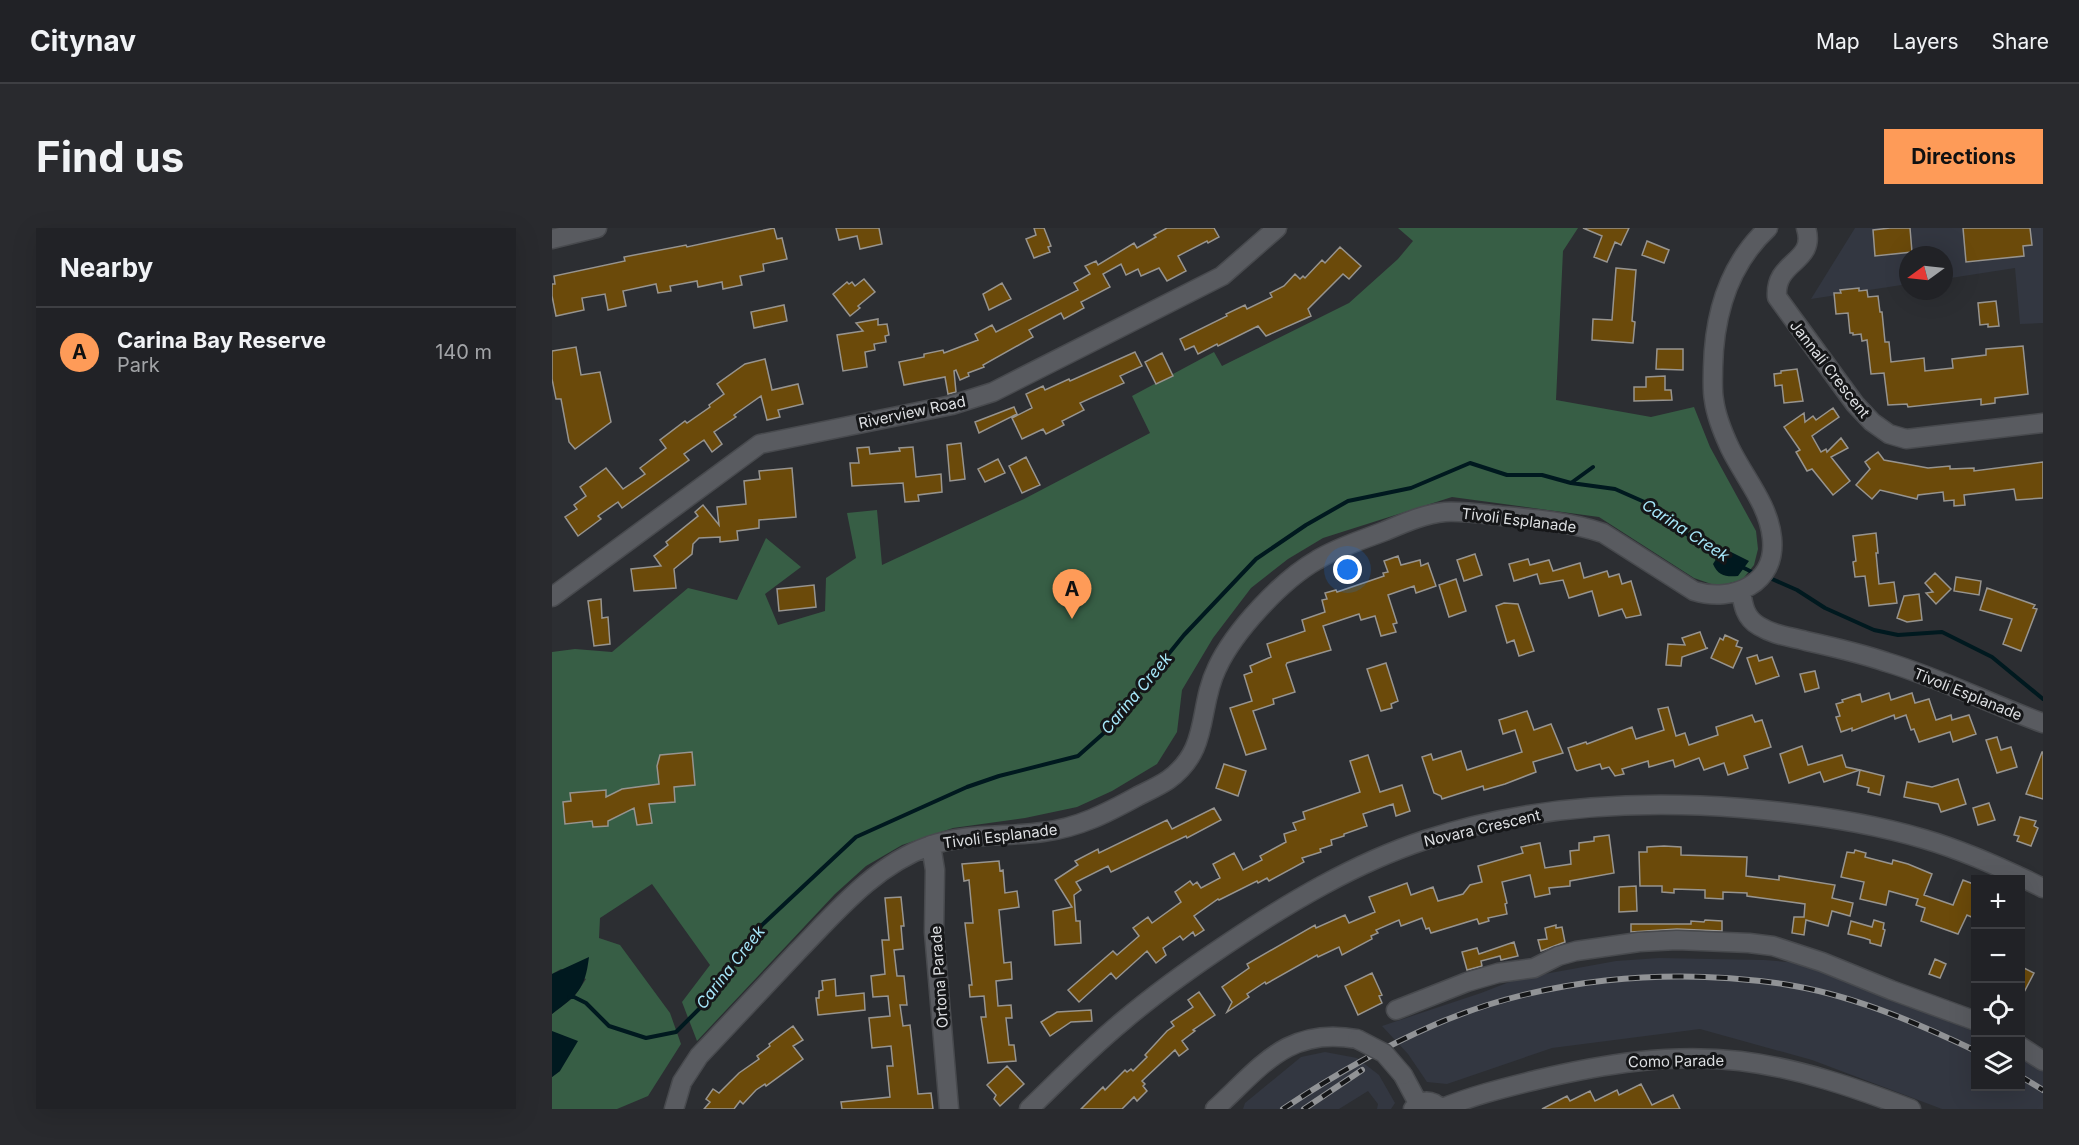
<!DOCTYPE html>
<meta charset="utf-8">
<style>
body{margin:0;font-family:Inter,sans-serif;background:#292a2e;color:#f1f3f6}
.controls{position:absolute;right:18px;bottom:18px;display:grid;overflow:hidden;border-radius:0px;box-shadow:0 6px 24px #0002}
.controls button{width:54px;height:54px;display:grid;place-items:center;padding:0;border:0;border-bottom:2px solid #3e3f43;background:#212226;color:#f1f3f6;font:30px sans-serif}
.compass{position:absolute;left:1347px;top:18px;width:54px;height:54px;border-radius:50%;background:#212226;box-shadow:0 6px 24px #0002;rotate:255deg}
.you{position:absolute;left:796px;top:342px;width:21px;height:21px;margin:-15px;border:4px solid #fff;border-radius:50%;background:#1a73e8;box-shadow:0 0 0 9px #1a73e833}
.badge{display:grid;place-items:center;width:39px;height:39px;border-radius:50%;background:#fe9b58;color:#111;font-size:20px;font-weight:700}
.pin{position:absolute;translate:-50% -50px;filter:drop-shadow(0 2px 3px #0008)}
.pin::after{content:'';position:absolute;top:32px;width:21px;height:18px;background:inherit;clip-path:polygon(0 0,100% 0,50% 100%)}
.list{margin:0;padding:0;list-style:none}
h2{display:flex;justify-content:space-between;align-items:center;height:78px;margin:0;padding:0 24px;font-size:26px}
h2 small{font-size:20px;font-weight:400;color:#a2a4a7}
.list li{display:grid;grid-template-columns:39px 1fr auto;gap:18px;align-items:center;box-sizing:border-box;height:90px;padding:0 24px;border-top:2px solid #3e3f43}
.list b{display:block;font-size:22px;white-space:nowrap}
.list p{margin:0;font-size:20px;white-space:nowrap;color:#a2a4a7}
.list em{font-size:20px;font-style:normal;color:#a2a4a7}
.icon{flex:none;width:33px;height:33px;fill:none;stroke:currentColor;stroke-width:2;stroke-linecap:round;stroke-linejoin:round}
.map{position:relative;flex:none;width:1491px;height:881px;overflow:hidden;border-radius:0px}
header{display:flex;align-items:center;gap:36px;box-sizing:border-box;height:84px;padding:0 30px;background:#212226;border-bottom:2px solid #3e3f43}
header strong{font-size:28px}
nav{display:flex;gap:33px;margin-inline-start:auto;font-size:21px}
.intro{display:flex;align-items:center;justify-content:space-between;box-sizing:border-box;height:144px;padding:0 36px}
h1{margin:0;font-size:42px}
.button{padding:15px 27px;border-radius:0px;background:#fe9b58;color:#111;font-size:21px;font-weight:700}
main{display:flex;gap:36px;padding:0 36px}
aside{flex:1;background:#212226;border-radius:0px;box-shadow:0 6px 24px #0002}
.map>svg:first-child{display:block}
.built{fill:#333741}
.green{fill:#375e45}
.water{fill:#00191f}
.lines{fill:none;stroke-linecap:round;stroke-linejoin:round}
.stream{stroke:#00191f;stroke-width:4}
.building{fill:#6b4a0a;stroke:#97948f;stroke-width:1.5}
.minor-casing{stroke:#484a4e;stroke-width:21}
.minor{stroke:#595b60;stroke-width:18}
.rail-casing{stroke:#919396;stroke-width:6}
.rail{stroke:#151618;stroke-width:4;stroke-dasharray:11;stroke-linecap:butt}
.minor-bridge-casing{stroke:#484a4e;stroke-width:21;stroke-linecap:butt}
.minor-bridge{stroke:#595b60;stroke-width:18}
.labels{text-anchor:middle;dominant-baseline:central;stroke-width:6;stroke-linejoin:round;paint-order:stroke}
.street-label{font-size:15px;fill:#dddfe2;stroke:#151618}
.water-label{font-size:16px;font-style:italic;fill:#a6e7fa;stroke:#151618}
</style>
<header>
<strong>Citynav</strong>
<nav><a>Map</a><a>Layers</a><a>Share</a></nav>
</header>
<div class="intro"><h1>Find us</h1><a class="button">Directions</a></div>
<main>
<aside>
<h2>Nearby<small></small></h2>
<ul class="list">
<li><span class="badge">A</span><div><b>Carina Bay Reserve</b><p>Park</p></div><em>140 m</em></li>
</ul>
</aside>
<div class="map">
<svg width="1491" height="881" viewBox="0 0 1491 881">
<rect width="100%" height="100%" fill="#2c2e32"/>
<!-- built -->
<path class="built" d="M1303,0h188v95l-23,1 -5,-56 -71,11v-24h-36v29l-97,15z
M1107,730l105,2 36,3 175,65 1,58h44l1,-32 22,14v41h-101l-130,-49 -112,-31 -148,19 -105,36 -20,-2 -19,-28 -26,-28 99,-33 36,-14 99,-18z
M773,824l32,6 22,17 16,28 -4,6h-14l1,-5 -10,-13 -29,18h-96l2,-6 56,-46z"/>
<!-- green -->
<path class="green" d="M846,0h180l-15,23 -7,149 95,17 43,-10 16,40 46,84 2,18 -4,16 -12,15 -25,6 -23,-8 -95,-61 -147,-20 -129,41 -35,21 -37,29 -38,50 -31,52 -5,42 -20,32 -45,27 -35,16 -52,11 -72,10 -51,17 -36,21 -31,28 -138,147 -15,-39 28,-37 -58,-81 -52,34 -1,20 21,7 50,68 11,31 -33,52 -31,13h-65v-32l8,-6 -8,-39v-18l22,-17 12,-18 -25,-10 -9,5v-322l23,-3 37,3 76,-64 49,12 29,-62 35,29 -36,27 13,31 47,-14 1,-33 30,-20 -9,-45 30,-3 5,55 142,-66 126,-66 -18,-37 82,-44 8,14 127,-63 49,-44 15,-18z"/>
<!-- water -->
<path class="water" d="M1171,320l26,13 -11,15c-12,1 -20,0 -25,-12z
M37,729c-4,33 -12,38 -37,57v-40z
M0,803l26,10 -18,30 -8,6z"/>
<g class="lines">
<!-- stream -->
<path class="stream" d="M1019,255l22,-16
M1190,339l10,5
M1220,351l25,11 28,18 49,22 24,5 44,-3 50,25 51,42
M17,769h5l12,6 23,23 37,12 30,-6 26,-26 60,-81 94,-88 111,-50 32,-11 79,-20 27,-24 79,-97 72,-76 50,-34 42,-24 63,-13 59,-25 37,12h35l29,8 44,6 34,15 18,17 55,36"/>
</g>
<!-- building -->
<path class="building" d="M222,0l3,11 5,-1 5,21 -24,5 1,7 -24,5 2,9 -19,4 -1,-7 -24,5 -1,-6 -27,5 1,5 -13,2 -2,-9 -33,7 3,15 -18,4 -3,-16 -23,4 2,12 -28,6 -4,-20v-12h3l-1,-8 71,-15 -1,-4 62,-12 1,2z
M284,0h43l3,16 -22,5 -3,-13 -18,4z
M482,0h10l7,18 -3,1 2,5 -16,6 -8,-19 10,-4z
M615,0h47l5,9 -11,6 -1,-2 -29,15 8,15 -19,10 -8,-13 -18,8 -3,-7 -12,6 -5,-11 -18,10 7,13 -29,15 3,6 -20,11 -3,-6 -32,17 4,7 -50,28 1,2 -16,6 1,3 -9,4 -4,-10 -2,1 2,21 -8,2 -3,-17 -41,8 -5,-23 25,-5v-3l19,-4 1,3 34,-13 -3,-6 17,-9 4,7 82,-42 -4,-7 16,-9 -5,-8 11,-5 2,4 36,-22 3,5 19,-11 -2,-2z
M1031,0h46l-8,17 -6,-3 -8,20 -13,-5 8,-21z
M1338,0h20l2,24 -37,4 -2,-26z
M1411,0h67l2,17 -9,1 1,10 -58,6z
M1095,13l22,9 -5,13 -22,-8z
M788,19l21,19 -12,13 -6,-5 -35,35 3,7 -45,20 -8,-10 -40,20 -1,-2 -19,10 -4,-8 -9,4 -5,-11 47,-23 -1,-2 19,-9 2,4 25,-12 -2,-4 14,-7 11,-12 5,5 3,-3 2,2 17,-18 3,3z
M1064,40l20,2 -4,51 3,1 -2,21 -41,-3 1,-21 19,1z
M312,51l11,13 -17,14 2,2 -10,8 -17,-22 14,-12 2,2 3,-2 3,4z
M450,55l9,16 -22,11 -6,-16z
M1307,60v3l8,-1 1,7 10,-1 2,16h2l3,30h4l2,20 33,-4 1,13 28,-3 -1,-9 34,-4v-6l37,-3 5,48 -33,4v5l-14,2v-6l-73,8 -1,-3 -19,1 -4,-32 -13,1 -4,-34 -5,1 -1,-7 -8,1v-2h-3l-2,-20 -12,1 -2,-21h7l-1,-3z
M1444,73l3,25 -11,1v-3l-8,1 -2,-22z
M232,77l3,16 -33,7 -3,-16z
M326,91v6l9,-1 2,11 -4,1 1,6 -12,2 1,6 -10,2 2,15 -24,4 -6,-36 26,-4 -7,-8z
M24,119l5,28 19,-3 11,50 -36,27 -6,-7 -8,-43h-5l-4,-20v-28z
M1105,121h26v21l-27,-1z
M583,124l7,14 -22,10 4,7 -44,20 4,7 -22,11 2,4 -18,9 -3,-5 -21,10 -10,-21 20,-10 -6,-14 17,-8 2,4 24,-11 1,2z
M610,125l11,23 -17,8 -11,-22z
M213,131l7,31 26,-6 5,20 -25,6 2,7 -13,3 -6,-24 -27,19 2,2 -22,15 8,12 -10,8 -8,-12 -20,14 5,6 -67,48 -4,-6 -20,14 3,3 -23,17 -13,-19 12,-8 -3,-4 12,-9 -6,-9 26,-19 17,21 22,-15 -5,-6 26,-20 -6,-8 25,-19 2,2 23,-16 -1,-2 15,-11 -7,-10 28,-20z
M1245,141l6,32 -19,2 -2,-18 -7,1 -1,-12 7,-1v-2z
M1113,148v14h6l1,10 -38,1v-14h12v-10z
M462,179l3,7 -38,19 -4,-11z
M1281,180l6,9 -27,19 9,16 5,-3 1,3 14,-14 7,10 -17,9 19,24 -17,14 -21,-26 -5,2 -11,-19 4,-2 -16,-23 20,-14 1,9 8,-6 3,4z
M409,215l4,36 -15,2 -3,-36z
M317,219l1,7 30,-3 -1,-3 14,-1 3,30 25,-3 1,18 -24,3 1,6 -14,1 -2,-19 -51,3 -2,-23h9l-2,-15z
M1326,224l6,8 44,8 22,-2v3l24,-1v3l69,-9v36l-27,2 -2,-11 -50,6 1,10 -11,1v-6l-10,1 -1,-9 -25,3 -1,4 -37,-9 -8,9 -16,-14 14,-16 -5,-7z
M474,229l14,28 -18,8 -13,-27z
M446,231l7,14 -20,9 -7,-13z
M240,240l4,49 -37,3v8l-22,3 1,9 -18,2v-5l-21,1 -6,6 -1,10 -18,15 2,19 -42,3 -3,-22 30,-3 -7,-10 14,-11 -2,-3 32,-26 -3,-4 8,-7 16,20 -2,-18 29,-3 -2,-23 16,-2 -1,-8z
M1324,305l2,20h-2l3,31 15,-2 3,21 -28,3 -4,-30 -10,1 -2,-15 3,-1 -3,-25z
M923,326l7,21 -18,6 -7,-21z
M846,328l3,9 19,-5 1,6 7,-3 8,23 -20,7 -2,-7 -26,9 9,28 -4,1 3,8 -15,4 -6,-20 -14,4 -2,-6 -36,12 8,24 -44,13 -1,2 9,27 -22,7 1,5 -21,7 13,38 -20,6 -16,-47 22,-7 -8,-26 8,-3 -2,-6 21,-9 -4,-13 38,-13 -3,-11 23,-8 -3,-12 5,-1 -2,-6 11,-3 1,2 47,-16 -1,-3 5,-1 -4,-11z
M976,331l2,6 19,-5 4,11 27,-8 4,15 23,-7 2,6 10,-3 3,10 9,-3 10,34 -15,3 -4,-9 -23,7 -7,-25 -23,7 -6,-18 -23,4 -3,-10 -23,7 -5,-17z
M1383,345l16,16 -15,15 -10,-11 7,-1 -8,-9z
M1404,349l25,4 -2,14 -25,-4z
M904,351l10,32 -17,6 -10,-32z
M262,357l2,22 -37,4 -2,-22z
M1435,360l48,17 -2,3 4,1 -16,42 -18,-7 9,-25 -32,-9z
M1367,366l3,26 -15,2 -10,-4 7,-22z
M49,371l1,19 6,-1 2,27 -16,2 -6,-45z
M952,375l14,1 16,47 -15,5 -5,-16 -7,3 -11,-37z
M1148,404l6,16h2l-26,9 -1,9 -15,-1 2,-21 17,1 -3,-7z
M1173,407l13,6 -2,5 6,2 -9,20 -22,-10 9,-20 3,2z
M1205,427l2,6 13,-4 7,19 -23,8 -9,-26z
M834,435l12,38 -7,3 1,4 -11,3 -14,-42z
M1263,443l4,17 -14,4 -5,-18z
M1337,465l2,7 21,-7 3,10 14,-4 7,21 15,-5 1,5 17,-5 7,19 -23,8 -3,-10 -31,10 -5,-13 -3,1 -5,-15 -11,4 -1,-4 -42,16v-3l-11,4 -5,-15 4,-1 -4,-12 7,-2 -1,-2 18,-6 2,8z
M1116,479l8,29 9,-3 4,12 29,-10 -2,-8 36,-12 3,7 7,-2 9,27 -27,9 4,12 -20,7 -4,-12 -20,7 -5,-12 -24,9 -2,-7 -24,7 -1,-6 -26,8 2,5 -9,2 -6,-9 -7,2 -2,-5 -23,7 -2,-2 -7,-21 18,-6 1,2 45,-17 4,12 28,-9 -6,-21z
M975,483l7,19 17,-6 12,29 -30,9 3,10 -31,12 -21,6 -1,-4 -41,13 -1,-3 -7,-3 -12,-36 9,-3 2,6 28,-9 6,19 55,-18 -7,-22 -12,4 -4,-14z
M1445,509l4,13 10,-3 6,20 -20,6 -11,-33z
M1250,518l6,19 34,-10 4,12 14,3 -36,12 -4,-10 -31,11 -9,-29z
M140,524l3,33 -21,2 1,15 -26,2 3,19 -15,2 -3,-17 -26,13v5l-15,1 -1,-6 -27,3 -2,-22 8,-1 -1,-8 36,-3v7l16,-8 37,-5 -2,-18 3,-11z
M1490,524h1v47l-17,-5z
M816,527l12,37 22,-7 8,26 -14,5 -3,-12 -30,10 4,12 -23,8v2l-13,4 1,5 -12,4 1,3 -19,6 2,4 -35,19 -2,-3 -9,5 -1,-2 -38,19 -1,-1 -24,17 10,14 -9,6 -2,-4 -10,8 -3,-4 -17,12 3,7 -10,8 -9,-12 -31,28 -5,-6 -32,29 -11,-12 45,-39 4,4 22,-19 -6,-8 15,-11 4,6 29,-21 -6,-10 15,-11 3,4 4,-3 4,6 19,-10 -7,-14 21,-11 9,17 19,-10 -2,-4 26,-14 -2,-8 12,-4 -3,-7 12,-4 -2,-7 57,-20 -10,-31z
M672,536l22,7 -8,25 -22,-8z
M1308,542l24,6 -4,19 -12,-3 1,-4 -12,-3z
M1406,551l8,25 -25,8 -3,-8 -34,-7 3,-15 25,5z
M1437,575l6,17 -17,5 -5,-17z
M662,580l7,12 -34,18 -1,-2 -75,36 -3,-6 -32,16 5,8 -7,5 2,26h4l1,22 -26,2 -2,-34 19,-4 -17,-27 23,-15 -3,-4 23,-12 1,4 68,-33 5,9z
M1468,589l16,4 -2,5 4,2 -7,18 -14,-5 2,-5 -5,-1z
M1057,607l5,38 -44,8v5l-21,2 1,6 -15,3 -5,-22 -28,7 5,21 -2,1 2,10 -19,4 1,3 -10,3 -2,-5 -46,14 -2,-5 -3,1 -4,-11 -21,8 -2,-6 -23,10 2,3 -7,3 1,3 -30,16 -3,-8 -21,10 -1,-2 -51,29 -1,-2 -18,12 2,3 -22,15 5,-10 -10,-15 27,-19 -2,-4 68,-39 1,3 29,-13 4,8 26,-11 -6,-15 38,-14 4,12 22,-8 5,14 25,-7 7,-9 12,-3 -4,-16 45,-13 -2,-6 19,-4 5,25 26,-4 -1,-13 9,-1v-7l15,-2v-4z
M1112,618l17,1v8l66,2 -1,19 33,4v-4l56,9 -3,13 21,5 -3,13 -18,-5 -4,15 -22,-6 -2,15 -12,-2 2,-16h10l1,-13 -58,-8v-3l-24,-1v7l-18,-1v-8l-31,-1v4l-12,-1v-6h-22l-1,-34h8v-5z
M1303,622l11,3 -1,4 27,7 1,-4 15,4 24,10 -8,21 29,10 10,-25 13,5v34l-9,-4 -9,19 -37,-13 4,-13 -9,-3 2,-6 -29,-8 -3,14 -26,-6 4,-17 -23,-5 6,-25 7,1z
M447,633l1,10 3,-1 2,23 12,-2 2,16 -20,3 5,53 7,-1 1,17 -16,2 2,25 13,-1 1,13h-6l3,27h5l2,16 -28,2 -7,-46h5l-2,-21 -14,1 -1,-12h3l-7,-62h8l-4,-43 -5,1 -2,-17z
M1084,658l1,25 -18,1v-25z
M349,669l3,29h-3l2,23 -9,1 3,26h7l3,29h-7l3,21 7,-1 8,69 13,-1 2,16h-91l-1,-7 49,-5 -3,-31h6l-2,-20 -19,2 -3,-30 21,-2 -2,-20 -15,1 -2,-21 14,-2 -3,-34h7l-4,-42z
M1153,692l17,1v10l-45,-2 -46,3v-8h60v-3l13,1z
M1322,692l10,3 -1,6 2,1 -4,16 -11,-3v-3l-6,-2 -16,-4 3,-13 21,6z
M1004,697v3l6,-1 3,15 -24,9 -3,-11 9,-1 -2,-11z
M962,714l4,14 -17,4 -1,-4 -19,5 1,5 -15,4 -5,-18 15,-4 2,6z
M1383,731l11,5 -6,14 -11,-4z
M1468,738l14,7 -14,27z
M820,745l10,22 -3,1 3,7 -24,12 -13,-29z
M283,751l1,17 28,-3 1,17 -47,5 -2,-17h3v-7l4,-1 -1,-9z
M647,764l16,23 -22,15 2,1 -13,10 6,8 -9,7 -4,-6 -33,31 3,3 -2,2 4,5 -10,10 -3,-4 -12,12h-41l22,-22 2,3 20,-20 2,2 4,-3 2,2 14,-14 -2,-2 22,-24 7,-5 -3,-4 22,-15 -5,-7z
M539,782l1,11 -21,1 -21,14 -9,-14 16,-10z
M241,798l10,14 -10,6 10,13 -37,27 -1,-2 -9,6 -13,14 -3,-3 -6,8h-30l6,-7 -4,-3 7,-10 6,4 20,-20 20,-14 -2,-3 13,-10 -1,-2z
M455,838l17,18 -24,22 -6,-7 2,-4 -9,-10z
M1089,856l11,21 21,-10 7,14h-138l25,-13 3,5 20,-10 5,10 22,-11 2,5z"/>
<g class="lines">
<!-- minor casing -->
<g class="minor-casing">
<path id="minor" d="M1254,0c11,35 -32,32 -29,69l78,107 17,18 17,12 17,5 137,-16
M0,11l45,-11
M1189,363c2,14 4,27 18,35 17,10 29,10 47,15 27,6 54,12 80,21 54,16 104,42 157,61
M0,369l208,-153 192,-39 41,-13 229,-116 55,-48
M379,617l4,25 -1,62 15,177
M844,782l71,-28 31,-9 36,-5 24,-12 18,-5 63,-9 38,-2 72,3 24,3 49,16 69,28 85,31
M1468,818l23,15
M851,847l15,28
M122,881l8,-27 17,-26c33,-35 65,-69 98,-104 39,-40 78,-87 132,-106 37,-13 76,-9 114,-14 35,-4 64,-19 95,-36 10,-5 21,-10 30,-16 43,-31 29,-71 49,-112 17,-37 65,-88 100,-108 21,-13 45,-20 68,-29 19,-8 39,-17 60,-19 19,-1 38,2 57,4 34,3 68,6 101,17l91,58c38,12 83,-7 78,-53 -3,-33 -28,-61 -42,-90 -7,-15 -14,-32 -16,-48 -2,-10 -1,-21 -1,-32 1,-52 15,-103 55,-140
M477,881c31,-30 61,-61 94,-88 33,-28 68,-53 104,-77 61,-41 128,-81 198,-104 102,-34 211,-40 316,-32 62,5 123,13 183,31 41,12 81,30 119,49
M663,881c46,-42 73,-83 142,-70
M861,881c8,-10 19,-10 28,0
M888,881c31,-13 64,-21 96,-29 67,-16 135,-27 204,-19 58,7 116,27 171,48"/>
</g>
<!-- minor -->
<use href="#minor" class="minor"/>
<!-- rail casing -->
<g class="rail-casing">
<path id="rail" d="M1468,848l23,14
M731,881c48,-32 98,-61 151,-84 108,-47 233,-58 349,-41 67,10 132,38 193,67
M752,881l58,-39"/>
</g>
<!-- rail -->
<use href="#rail" class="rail"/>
<!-- minor-bridge casing -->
<g class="minor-bridge-casing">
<path id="minor-bridge" d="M805,811l27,14 19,22"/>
</g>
<!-- minor-bridge -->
<use href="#minor-bridge" class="minor-bridge"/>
</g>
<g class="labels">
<!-- street labels -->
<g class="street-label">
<text transform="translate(1278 141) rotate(52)">Jannali Crescent</text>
<text transform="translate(360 184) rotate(-12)">Riverview Road</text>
<text transform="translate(967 292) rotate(7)">Tivoli Esplanade</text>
<text transform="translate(1416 466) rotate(22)">Tivoli Esplanade</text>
<text transform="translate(930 600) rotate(-13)">Novara Crescent</text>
<text transform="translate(448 608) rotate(-7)">Tivoli Esplanade</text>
<text transform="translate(387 749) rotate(-94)">Ortona Parade</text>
<text transform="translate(1124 833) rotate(-1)">Como Parade</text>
</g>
<!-- water labels -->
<g class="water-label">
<text transform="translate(1134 302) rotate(33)">Carina Creek</text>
<text transform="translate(584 465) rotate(-50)">Carina Creek</text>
<text transform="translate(178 739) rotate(-52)">Carina Creek</text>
</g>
</g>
</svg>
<div class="controls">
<button>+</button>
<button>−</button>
<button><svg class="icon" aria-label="locate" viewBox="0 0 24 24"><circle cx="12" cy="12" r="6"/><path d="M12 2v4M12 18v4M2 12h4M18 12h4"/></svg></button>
<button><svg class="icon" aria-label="layers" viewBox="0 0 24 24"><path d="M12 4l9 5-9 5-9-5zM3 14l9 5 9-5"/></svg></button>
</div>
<svg class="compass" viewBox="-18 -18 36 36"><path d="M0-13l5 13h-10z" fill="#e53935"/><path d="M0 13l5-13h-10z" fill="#a2a4a7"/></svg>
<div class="you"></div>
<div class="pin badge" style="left:520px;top:391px">A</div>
</div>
</main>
